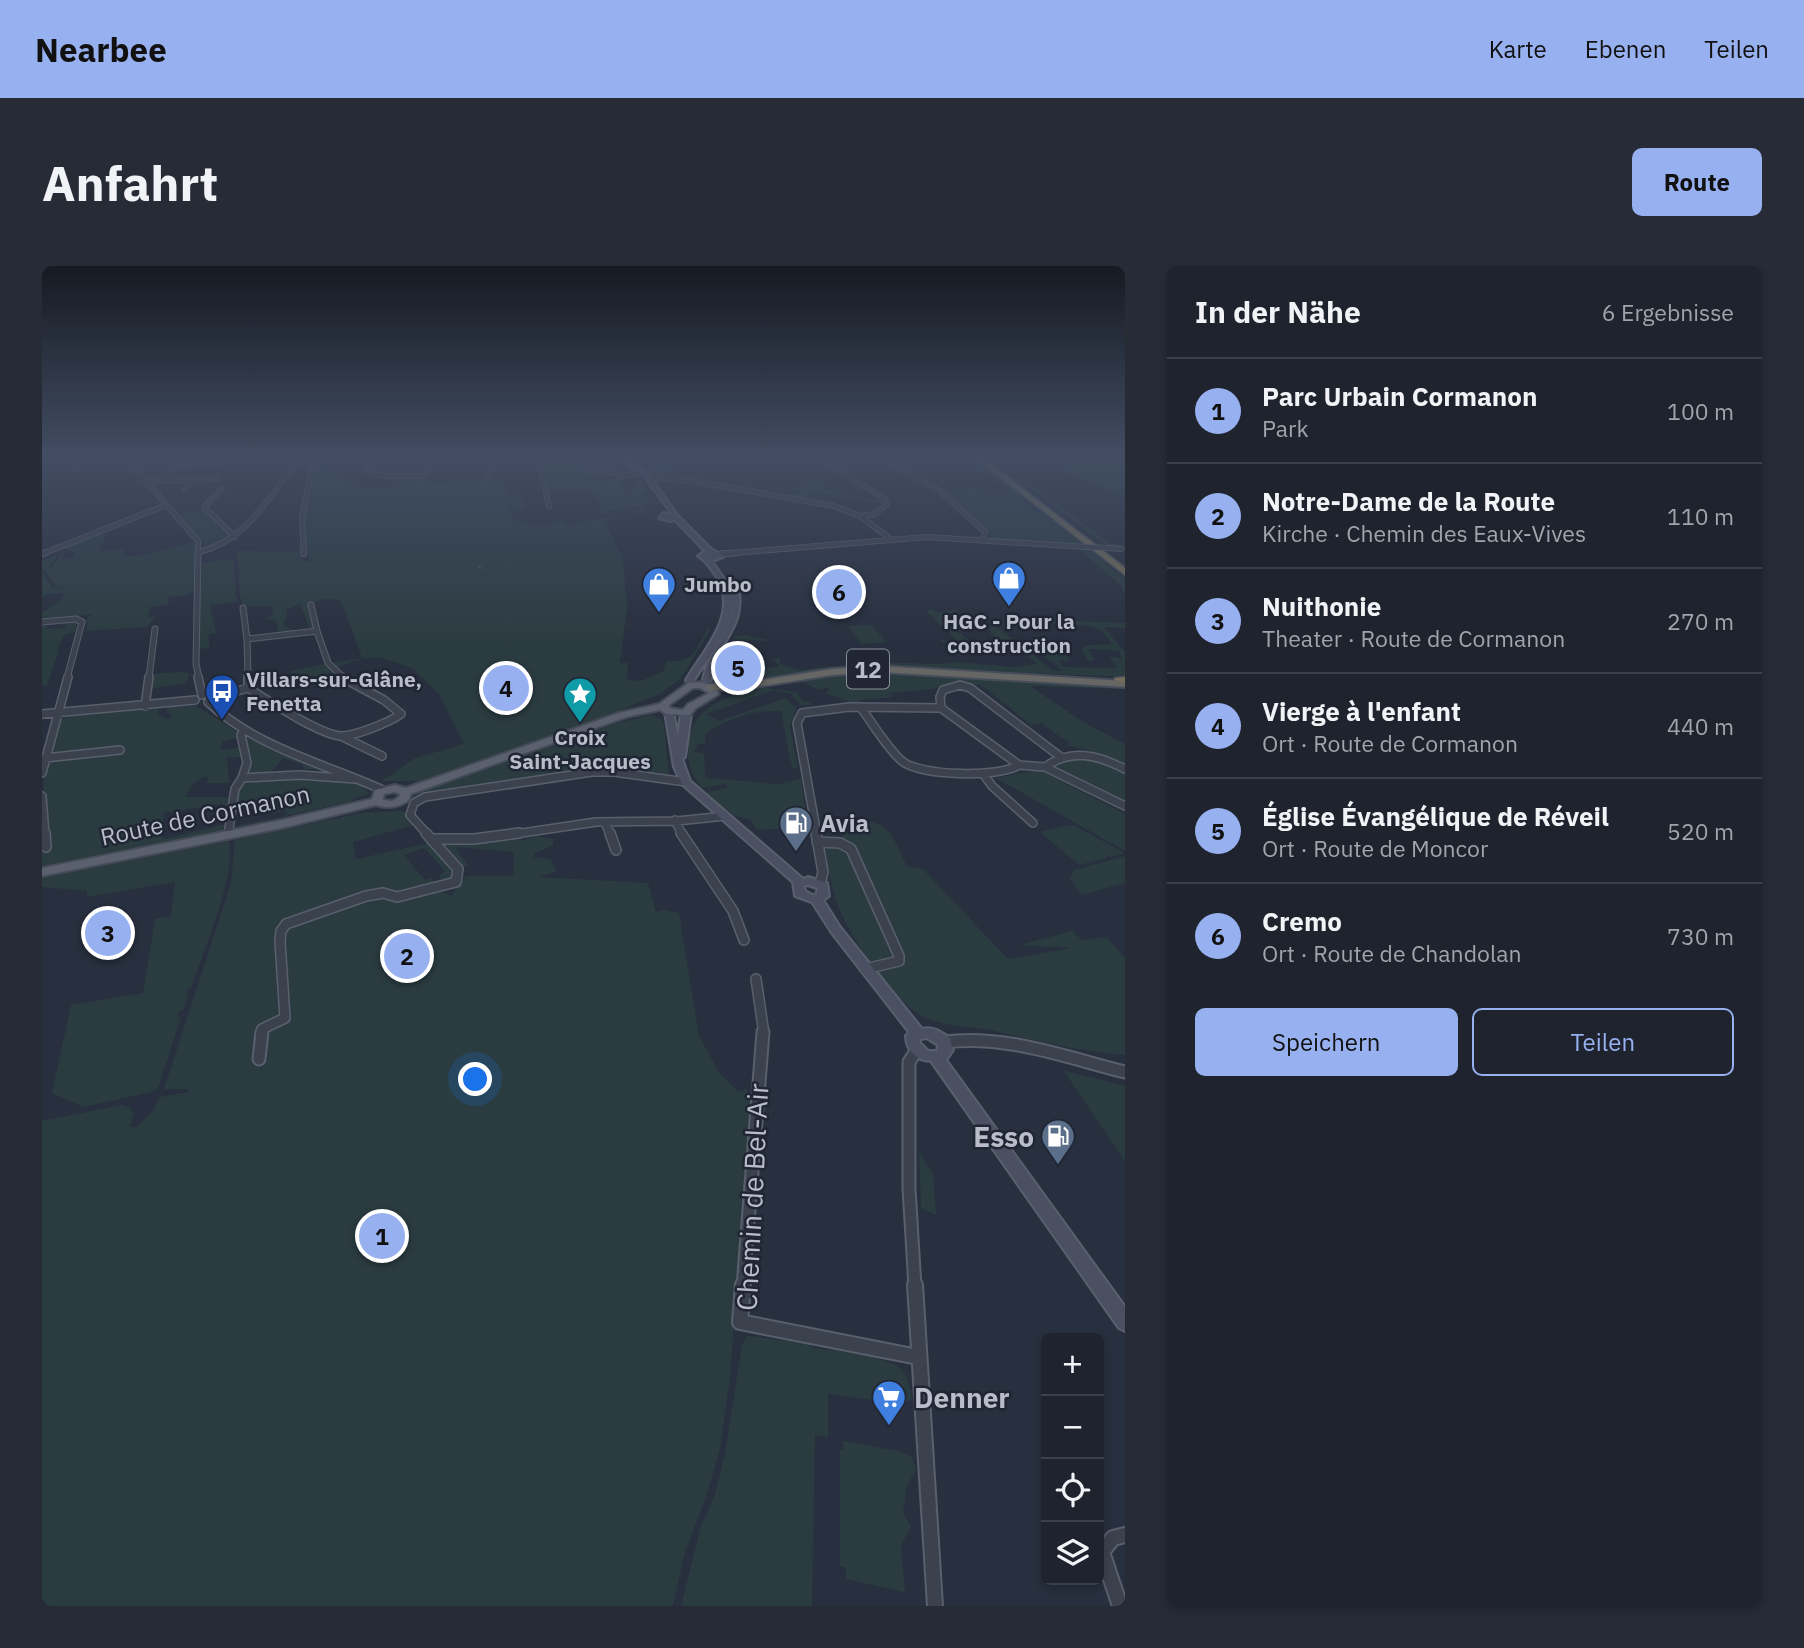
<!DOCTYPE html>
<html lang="de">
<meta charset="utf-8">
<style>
body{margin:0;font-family:"IBM Plex Sans",sans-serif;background:#262b36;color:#f1f3f6}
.controls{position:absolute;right:21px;bottom:21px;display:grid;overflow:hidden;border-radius:10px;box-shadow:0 4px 10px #0003}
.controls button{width:63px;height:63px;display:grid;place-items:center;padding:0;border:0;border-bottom:2px solid #3c404a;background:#1e232e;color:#f1f3f6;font:35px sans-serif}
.you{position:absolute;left:434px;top:814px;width:24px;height:24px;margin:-18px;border:5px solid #fff;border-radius:50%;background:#1a73e8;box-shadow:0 0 0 10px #1a73e833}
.badge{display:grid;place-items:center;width:46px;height:46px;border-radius:50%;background:#97b0ef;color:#111;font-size:23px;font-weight:700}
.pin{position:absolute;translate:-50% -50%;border:4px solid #fff;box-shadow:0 2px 7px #0006}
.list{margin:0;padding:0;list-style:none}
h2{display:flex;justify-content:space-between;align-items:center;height:91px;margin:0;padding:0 28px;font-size:30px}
h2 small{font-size:23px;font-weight:400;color:#a1a4aa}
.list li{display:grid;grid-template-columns:46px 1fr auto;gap:21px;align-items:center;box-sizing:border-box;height:105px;padding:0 28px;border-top:2px solid #3c404a}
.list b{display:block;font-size:26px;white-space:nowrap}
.list p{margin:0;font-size:23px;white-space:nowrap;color:#a1a4aa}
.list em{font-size:23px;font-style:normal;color:#a1a4aa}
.actions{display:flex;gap:14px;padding:21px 28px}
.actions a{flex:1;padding:16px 0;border:2px solid #97b0ef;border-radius:10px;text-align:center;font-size:24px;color:#97b0ef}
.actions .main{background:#97b0ef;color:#111}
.icon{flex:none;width:38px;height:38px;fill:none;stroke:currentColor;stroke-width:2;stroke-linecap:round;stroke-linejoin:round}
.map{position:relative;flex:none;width:1083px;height:1340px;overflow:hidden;border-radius:10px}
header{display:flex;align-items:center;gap:42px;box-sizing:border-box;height:98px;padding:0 35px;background:#97b0ef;color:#111}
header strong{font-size:33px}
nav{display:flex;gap:38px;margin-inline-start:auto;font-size:24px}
.intro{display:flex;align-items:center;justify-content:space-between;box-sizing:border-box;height:168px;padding:0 42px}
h1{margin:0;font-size:49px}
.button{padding:18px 32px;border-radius:10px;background:#97b0ef;color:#111;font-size:24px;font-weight:700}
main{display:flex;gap:42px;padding:0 42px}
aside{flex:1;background:#1e232e;border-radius:10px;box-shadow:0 4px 10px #0003}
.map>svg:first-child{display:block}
.green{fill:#2b3c40}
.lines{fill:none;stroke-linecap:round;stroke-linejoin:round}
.stream{stroke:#3f4b65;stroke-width:2}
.minor-far5-casing{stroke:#595f6c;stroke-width:6}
.minor-far4-casing{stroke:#595f6c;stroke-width:7}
.minor-far3-casing{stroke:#595f6c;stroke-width:10}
.minor-far2-casing{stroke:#595f6c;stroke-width:12}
.minor-far1-casing{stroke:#595f6c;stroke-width:15}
.minor-casing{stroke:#595f6c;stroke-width:18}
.secondary-casing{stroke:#595f6c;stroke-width:4}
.primary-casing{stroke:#454a57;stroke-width:4}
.trunk-casing{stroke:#464c59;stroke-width:4}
.motorway-casing{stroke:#464c59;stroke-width:3}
.minor-far5{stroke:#3c414e;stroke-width:4.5}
.minor-far4{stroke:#3c414e;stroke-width:5}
.minor-far3{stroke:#3c414e;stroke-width:7}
.minor-far2{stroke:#3c414e;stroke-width:9}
.minor-far1{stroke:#3c414e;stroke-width:11}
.minor{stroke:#3c414e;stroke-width:14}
.secondary{fill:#4a5061;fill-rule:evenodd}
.primary{fill:#5a606e;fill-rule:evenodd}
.trunk{fill:#666664;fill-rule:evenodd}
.motorway{fill:#736c59;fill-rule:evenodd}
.minor-bridge-casing{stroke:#595f6c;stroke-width:6;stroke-linecap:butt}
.minor-bridge{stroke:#3c414e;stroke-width:4.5}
.labels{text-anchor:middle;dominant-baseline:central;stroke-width:5;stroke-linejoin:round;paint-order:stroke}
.far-poi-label{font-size:21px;font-weight:bold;fill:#b8bdc9;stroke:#202633;text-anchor:start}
.shield{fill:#202633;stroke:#8a909c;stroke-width:2}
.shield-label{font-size:23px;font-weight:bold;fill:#b8bdc9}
.street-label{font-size:24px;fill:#b8bdc9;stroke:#202633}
.poi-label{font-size:24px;font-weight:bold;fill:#b8bdc9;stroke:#202633;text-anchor:start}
.near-poi-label{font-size:28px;font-weight:bold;fill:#b8bdc9;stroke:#202633;text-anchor:end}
.near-street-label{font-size:28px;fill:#b8bdc9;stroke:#202633}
</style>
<header>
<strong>Nearbee</strong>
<nav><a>Karte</a><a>Ebenen</a><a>Teilen</a></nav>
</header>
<div class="intro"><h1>Anfahrt</h1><a class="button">Route</a></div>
<main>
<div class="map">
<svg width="1083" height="1340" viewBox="0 0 1083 1340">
<rect width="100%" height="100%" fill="#282f3e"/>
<!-- green -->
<path class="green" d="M280,190h31l-36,7 15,6 9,10 10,6 20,3 25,-1 26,-7 11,4 70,-2 3,3 3,10h11l6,14 -10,1v7l6,5 12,2 -17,-5 -5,-13 -6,-4c4,5 3,9 6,15 6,12 40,7 50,6l-4,-3 5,-1 2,5h6l-2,3c16,-9 43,-10 62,-10l-28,3 20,38 4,50 -7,55h8l-1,17 14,1 23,-10 2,-10c29,2 30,-12 42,-34l2,4 -29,47 -21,16 -69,28 -169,59h-40l33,-23 49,-14 -25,-50 -27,-26 -31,-10h-18l-26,9 1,2 -6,-6 30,-5 -21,-58 -17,-1 -13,4 -3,6 6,17 -4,3 -10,-25 -14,6 1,7 -5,8 16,7 -19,2 -3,-14 -12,-1 9,-4 -1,-9h-29l-3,-9 -3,-46 60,1 5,-11 -1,15 5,6 4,-1c-10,-28 -4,-60 2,-93l5,-2 -16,-8z
M616,190h86l-31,4 9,7 -13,-1 7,-1 -4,-3 -34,3 3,4 -14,1 9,3 -14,3 -9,-14z
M929,190l34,26 32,30h5l83,67v15l-4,-5 3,-1 -44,-38 -90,-11v-5l-33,-33 -28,-17 17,8 30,-3 9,4 25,-1 -23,-20 -9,-2 -2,-5 -19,-4 -57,5 -5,-2z
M987,190h96v41z
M561,192l20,4 -13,3 5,6 -16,3 2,3 -7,1 2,3h10l-1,-4 18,3 -7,4 7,4 -2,1 2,3h10l-2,-4 7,-1 -2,-4h6l6,8 -6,1 5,9 11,1 2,3 -19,-3 12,2 -12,2 5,8h-10l-2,-3 7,-1 -3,-4 -31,5 7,5 -10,-1 -5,-4 3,-1 -11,-20 -42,1 -8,-32z
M769,213l16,11 12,-1 -4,4 47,8 1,3 -66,-11 -9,1 -2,5 -43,-7 23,3 14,-2 -9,-6 10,1 12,-5z
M982,217l13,4 72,56 16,3v3l-16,-1z
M161,245l25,25 1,2 -16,7h-11l-23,-31z
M63,266h2l-8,19 26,-2 -2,8 21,-2 47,-12 -2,-8 7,14 -2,41 -8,5 -17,2 -1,7 -18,3 -2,10 8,-1 -9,11 -62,4 3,-7 -3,-3 7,-7 -48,7 -2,-8 17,-11 7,-9 -19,1 -5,4v-26l11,16 14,1 -11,-2 -11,-16 2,-3 -5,3v-11l16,-4 -10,12 4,-1 10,-14 -3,-3 5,2 -3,7 12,-1 2,-5 -12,-5z
M192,293l2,38 4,4 -30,4 6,28 -7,2v13l-10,1 3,-86z
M888,343l8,3 17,-2 8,6 19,-1 7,6 -6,1 -6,-4 -28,2 -3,3 36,27c-23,8 -25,9 -42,-10h5l2,2 -4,1 6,6 14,-2 -37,-36z
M981,353l102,4v5l-21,-1 21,25v25l-253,-11 -44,3 -99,15 -13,-1 -4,-5 1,-8 21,-34 12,-1 25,6 -39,-2 -16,35 7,1 7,-17 2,1 -5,15 17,2 2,-5 34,-5 -7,-6 -5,-1h12v5l19,6 74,-8 66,2 17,-2 58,5 23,-3 -21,-17c-14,2 -23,4 -34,-6l3,-4v5l8,5 14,1 -18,-18 3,-7 62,48h9l-26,-20 29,3 4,7 -11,-1 4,7 54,1 -8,-11 13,1 -3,-7 -31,-2 6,12 -6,-1 -7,-11 7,-4 24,-1 -11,-14 -10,-4 -93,-6z
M21,356h13l-1,10 -10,2 -7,13 -4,2h5l-12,37 -5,-1v-59h6l-2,3 19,-1 1,-3h-5z
M828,359l17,17 -25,2 -15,-18z
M282,398l14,13 -38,5 -10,-11z
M848,405l235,15v3l-95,-3 53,36 42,22v23c-12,-6 -48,-23 -60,-21l4,-3 -28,-20 -10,2 -50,-40 -10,1 -16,-5 -22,8 -43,4 3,4 -33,3 2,6 -37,-13 5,-3 -2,-3 -10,3 -20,-11z
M135,406l12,1 -2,10 -37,6 3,-15z
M723,422l31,4 7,9 8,1 -1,4 -9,-1 -10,-11 -17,-4 -68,24 13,7 67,-23 10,11 -6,17 8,43 -6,-1 -11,-57c-28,-1 -53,7 -76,23v10h-7l-4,8 10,2 1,21 3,3 70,6 23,-5 6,40 -2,8 -48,3 -7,-11 -16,-3 -28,-24 22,-4 -3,-4 -23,4c-10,-12 -15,-24 -14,-40 2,-43 41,-53 77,-60z
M154,440l41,26 1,6 -16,4 -1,8 21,-3 2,10h-17l2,26h-22l1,-6h-5l-10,8 -8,12h44l-2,10 -6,-3 -57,9 -3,23 5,3 55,-14 3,1 -1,4 -181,36v-27l8,-4 -6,-26v-32l15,-57 18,-6 82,-6 -1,5 9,6 6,-3 -7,-5 2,-4z
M610,449l10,5 2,6 5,50 -82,-7 -137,23 -23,2 -3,-3 197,-69z
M203,470h4l97,41 -24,-3 -1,-4 -17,-1 -1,-4 -20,-7 -14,17 -21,1z
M1049,490l34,16v30l-72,-37 14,-7z
M997,504l86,44v37l-129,-73z
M256,510l59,6 12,11 -21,9 -112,25 -2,-1 53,-11v-4l-51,6 1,-2 20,-2 2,-4h-25l3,-18 7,-10z
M357,545l6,1 9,13 -61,17 3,17 73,-16 24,26v10l-9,2 -5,-5 6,-5 -21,-23 -20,7 21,25 6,-2 6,6 -2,5 16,7 15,-20h53l-6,-1 1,-23 -56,-5 -1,4 12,15 -9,1 -18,-24 81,-3 13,-4 17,3v6l-19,9 -1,3 18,2 3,9h3l-2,4 -16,5 109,6 8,29 9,-2 14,3 20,123 21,38 18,18 8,-3 5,7 -21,281 -10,71 -13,46 -23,61 -11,51h-631v-485l79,-16 8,2 5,6 -4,14h7l18,-19 5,-11 28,-5v-3h-24l67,-206 4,-43 126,-27z
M822,555c31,2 31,26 44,46l15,2 85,90 64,-11 -53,-3 53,-14 10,9 25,-3 18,21v97c-43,-3 -85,-13 -126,-23 -24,-6 -51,-4 -73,-14 -31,-14 -77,-81 -88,-113 -7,-18 -10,-37 -13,-57 16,-8 25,-21 39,-27z
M1026,559l7,1 50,27 -15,4 -5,-3 3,4 -29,7 -39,-33z
M187,575c7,37 -26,110 -38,148h-3l-2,6h3l-6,16h-4l-2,5 4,1 -23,71 -6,4 -68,15 -32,-14 19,-88 72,-12 12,-74 16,-3 4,-34 -88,15v-6l-45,-4v-9z
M1083,590v27l-44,12 -11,-16 4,-9z
M1021,804l62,16v75z
M877,886l14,22 3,41 -15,-7z
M705,1070l61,7 6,6c15,-1 76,9 86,19 8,8 11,21 12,31l-10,5 -74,-10v43l-13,-2 -3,171h-131l20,-81 13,-27 11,-45 17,-108z
M801,1175l55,10 14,6 4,13 -9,15 -4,28 8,13 -10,20 4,46 -59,-13v-12l-6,-1v-116h3z"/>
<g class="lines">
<!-- stream -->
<path class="stream" d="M437,301l2,1"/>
<!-- minor-far5 casing -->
<g class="minor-far5-casing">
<path id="minor-far5" d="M82,190l74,85v14
M358,190l-29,7 -4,8 17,5h38l7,-11 -21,-9
M410,190l159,1
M614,190l-4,10 5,10 6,3
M774,190l69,43 1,6 -11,9 -15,2
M835,190l63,35 45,41 -2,7
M261,192l17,-2
M497,192l10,49
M257,194l13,5 -10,54 2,35
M378,195l18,-5
M35,202l7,-12
M543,205l31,1 4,4 20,-3
M607,212l38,2 147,26 26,10 32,24
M123,213l10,-15 47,-1
M444,214l8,-24
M104,215l72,-2
M180,222l-18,19 31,30
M143,223l9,-10
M158,286c49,-13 68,-56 99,-92
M0,288l124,-49
M679,288l206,-17 143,9"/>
</g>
<!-- minor-far4 casing -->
<g class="minor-far4-casing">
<path id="minor-far4" d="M156,287l-2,111 3,14
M0,288l3,-1
M679,288l13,-1
M269,339l6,26
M201,342l4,31
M0,356l34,-3 6,3 -15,56
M107,412l6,-49
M206,412l-1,-39 70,-8 11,32 16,15"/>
</g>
<!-- minor-far3 casing -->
<g class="minor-far3-casing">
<path id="minor-far3" d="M156,411l4,18
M206,411v11
M206,422c21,13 69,45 92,48 13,1 50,-14 61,-22l-17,-14 -43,-23
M172,431l34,-9
M166,436c49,46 115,61 175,88
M103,440l4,-29
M899,442l-1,-11 3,-7 17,-5 10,3 92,70
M0,448l153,-14
M301,471l39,19
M3,492l75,-8
M977,499l26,2 80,39
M1003,501c26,-19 53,-12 80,2
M0,507l26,-96
M942,509l8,11 41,37
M200,512l5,-15 -6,-28 3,-5
M0,530l3,39
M633,554l7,15
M563,556l5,13
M186,569l7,-46 7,-11 58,-3 55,4
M386,569l-18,-20 4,-12 11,-6 167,-25h22l72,10
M466,569l88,-13 81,-1 48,-5
M775,569l-20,-112 5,-10 47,-6 92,1 78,57c-20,13 -100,11 -117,-4 -16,-14 -28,-36 -41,-53"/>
</g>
<!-- minor-far2 casing -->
<g class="minor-far2-casing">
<path id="minor-far2" d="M3,567l1,14
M384,567l5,6h43l45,-6
M568,567l6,17
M639,567l52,78 11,29
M774,567l7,39 -3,12
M775,576l23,1 11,6 48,107v5l-34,8
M714,713l8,55
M219,768l1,-5 23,-11 -5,-77 1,-10 5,-7 80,-28 17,-3 14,4 59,-15 2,-13 -27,-30"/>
</g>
<!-- minor-far1 casing -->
<g class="minor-far1-casing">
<path id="minor-far1" d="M903,776c60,-8 123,16 180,30
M217,793l3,-27
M701,1021l20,-255
M873,1021l-6,-99v-126l8,-12"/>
</g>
<!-- minor casing -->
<g class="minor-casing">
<path id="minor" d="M701,1019l-3,37 178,35
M873,1019l20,321
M1078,1340l-18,-54 11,-14 12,-3"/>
</g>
<!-- secondary casing -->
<g class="secondary-casing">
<path id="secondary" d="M581,191h4l22,18 28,40 35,35 11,5v2l-11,4 14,21 6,11 3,-3 4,2c4,30 -12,43 -23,68 -4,9 -4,19 -7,28l-7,-2c3,-32 31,-53 31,-84 -1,28 -24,54 -39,78l1,5 -7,2 -2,-7c19,-32 54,-67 30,-104 -5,-8 -11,-16 -18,-20l7,-5 -30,-31 -5,1 -11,-3 4,-5 9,1 -27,-37 -22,-18z
M627,443l4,3 5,24 3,-23 5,-3 5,3 -6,44 -3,2 8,22 113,98 5,-2 19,6 2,13 -6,4 17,27 82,102c11,-3 19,3 28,9l3,12 -7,10 179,247v24l-6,-3 -188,-267c-14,0 -25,-11 -25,-25l3,-4 -77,-99 -20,-31 -17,-6 -2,-14 -111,-98 -8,-17 -9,-55zM766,619l9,3v6l-5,1 -7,-4 -1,-5zM885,772l11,7 -1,6h-9l-8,-8v-4z"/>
</g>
<!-- primary casing -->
<g class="primary-casing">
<path id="primary" d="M646,417l13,-1 15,5 3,7 -23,14 -6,7 -24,-1 -6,-4 -34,7 -215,77 -2,6c-11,8 -21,9 -33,5l-94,23 -240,48v-8l240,-48 90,-21 3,-9 20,-5 11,3 213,-75 40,-9zM651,422h7l9,5 -21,11 -5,6 -13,-2 -1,-3zM352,526l6,2 -1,3 -7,4 -9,-1 1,-6z"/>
</g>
<!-- trunk casing -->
<g class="trunk-casing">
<path id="trunk" d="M838,400l245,15v6l-245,-15 -48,3 -95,15h-27l-5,-3 5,-3h27l95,-15z"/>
</g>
<!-- motorway casing -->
<g class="motorway-casing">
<path id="motorway" d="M931,190h8l144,112v7z
M1083,411v6l-11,-3 1,-2z"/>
</g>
<!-- minor-far5 -->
<use href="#minor-far5" class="minor-far5"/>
<!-- minor-far4 -->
<use href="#minor-far4" class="minor-far4"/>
<!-- minor-far3 -->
<use href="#minor-far3" class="minor-far3"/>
<!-- minor-far2 -->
<use href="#minor-far2" class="minor-far2"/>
<!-- minor-far1 -->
<use href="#minor-far1" class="minor-far1"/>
<!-- minor -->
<use href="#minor" class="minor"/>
<!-- secondary -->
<use href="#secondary" class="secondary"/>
<!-- primary -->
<use href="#primary" class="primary"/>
<!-- trunk -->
<use href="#trunk" class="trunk"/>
<!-- motorway -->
<use href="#motorway" class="motorway"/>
<!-- minor-bridge casing -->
<g class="minor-bridge-casing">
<path id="minor-bridge" d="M1028,280l53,3"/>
</g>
<!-- minor-bridge -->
<use href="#minor-bridge" class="minor-bridge"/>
</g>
<!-- sky -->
<linearGradient id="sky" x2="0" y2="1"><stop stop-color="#161a22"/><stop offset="0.5" stop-color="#424d63"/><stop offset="1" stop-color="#424d63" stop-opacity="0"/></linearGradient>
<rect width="1083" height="378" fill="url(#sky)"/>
<!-- icons -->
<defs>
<g id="shop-pin" transform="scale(1.75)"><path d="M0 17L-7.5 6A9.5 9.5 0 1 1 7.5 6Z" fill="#3f7fe0" stroke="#202633"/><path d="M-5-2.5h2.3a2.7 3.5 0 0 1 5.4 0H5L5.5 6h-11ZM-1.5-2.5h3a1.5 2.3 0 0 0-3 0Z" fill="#fff"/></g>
<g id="bus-pin" transform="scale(1.75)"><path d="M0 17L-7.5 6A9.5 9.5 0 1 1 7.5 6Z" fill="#1a4fb4" stroke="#202633"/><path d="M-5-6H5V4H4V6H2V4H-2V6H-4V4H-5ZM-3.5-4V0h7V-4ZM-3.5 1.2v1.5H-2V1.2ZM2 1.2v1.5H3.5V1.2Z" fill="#fff"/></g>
<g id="sight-pin" transform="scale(1.75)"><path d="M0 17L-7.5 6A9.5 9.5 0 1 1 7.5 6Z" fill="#0f9aa8" stroke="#202633"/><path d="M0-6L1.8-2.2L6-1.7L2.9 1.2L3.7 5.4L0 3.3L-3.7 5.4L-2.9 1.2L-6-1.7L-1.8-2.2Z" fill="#fff"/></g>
<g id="fuel-pin" transform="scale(1.75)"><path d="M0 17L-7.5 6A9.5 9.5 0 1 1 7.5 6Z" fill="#5c6f8a" stroke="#202633"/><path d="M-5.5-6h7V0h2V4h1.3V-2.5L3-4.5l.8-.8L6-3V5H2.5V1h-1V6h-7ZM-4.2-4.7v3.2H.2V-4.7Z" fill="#fff"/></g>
<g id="supermarket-pin" transform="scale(1.75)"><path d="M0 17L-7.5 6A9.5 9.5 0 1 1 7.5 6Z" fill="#3f7fe0" stroke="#202633"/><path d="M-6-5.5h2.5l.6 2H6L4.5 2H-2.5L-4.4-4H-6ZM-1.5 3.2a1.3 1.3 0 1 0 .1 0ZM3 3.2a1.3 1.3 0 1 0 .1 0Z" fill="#fff"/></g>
</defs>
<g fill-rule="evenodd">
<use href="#shop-pin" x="967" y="312"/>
<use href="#shop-pin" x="617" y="318"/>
<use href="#bus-pin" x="180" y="425"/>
<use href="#sight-pin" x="538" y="428"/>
<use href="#fuel-pin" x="754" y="557"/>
<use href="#fuel-pin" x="1016" y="870"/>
<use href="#supermarket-pin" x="847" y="1131"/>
</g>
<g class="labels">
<!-- far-poi labels -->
<g class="far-poi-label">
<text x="642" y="318">Jumbo</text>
<text x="967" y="355" text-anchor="middle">HGC - Pour la<tspan x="967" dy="24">construction</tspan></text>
<text x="204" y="413">Villars-sur-Glâne,<tspan x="204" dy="24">Fenetta</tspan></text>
<text x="538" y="471" text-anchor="middle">Croix<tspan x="538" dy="24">Saint-Jacques</tspan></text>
</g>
<!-- shield labels -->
<rect class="shield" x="805" y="383.5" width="42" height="39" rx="5"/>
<g class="shield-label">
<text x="826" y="403">12</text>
</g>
<!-- street labels -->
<g class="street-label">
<text transform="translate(163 549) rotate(-12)">Route de Cormanon</text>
</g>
<!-- poi labels -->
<g class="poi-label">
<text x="778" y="557">Avia</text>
</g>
<!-- near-poi labels -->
<g class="near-poi-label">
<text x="992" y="870">Esso</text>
<text x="872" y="1131" text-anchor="start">Denner</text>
</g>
<!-- near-street labels -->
<g class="near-street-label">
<text transform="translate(710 931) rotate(-87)">Chemin de Bel-Air</text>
</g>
</g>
</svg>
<div class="controls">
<button>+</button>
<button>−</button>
<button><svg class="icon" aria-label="locate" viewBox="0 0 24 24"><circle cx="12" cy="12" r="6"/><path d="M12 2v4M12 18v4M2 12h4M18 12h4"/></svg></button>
<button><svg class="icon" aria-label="layers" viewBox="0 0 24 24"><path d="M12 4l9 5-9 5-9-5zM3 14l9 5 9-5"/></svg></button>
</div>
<div class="you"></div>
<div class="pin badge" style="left:340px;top:970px">1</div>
<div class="pin badge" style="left:365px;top:690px">2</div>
<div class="pin badge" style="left:66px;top:667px">3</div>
<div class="pin badge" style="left:464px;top:422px">4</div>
<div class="pin badge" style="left:696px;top:402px">5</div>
<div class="pin badge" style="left:797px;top:326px">6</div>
</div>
<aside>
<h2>In der Nähe<small>6 Ergebnisse</small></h2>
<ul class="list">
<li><span class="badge">1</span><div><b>Parc Urbain Cormanon</b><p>Park</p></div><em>100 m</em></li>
<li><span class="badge">2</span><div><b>Notre-Dame de la Route</b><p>Kirche · Chemin des Eaux-Vives</p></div><em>110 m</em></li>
<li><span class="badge">3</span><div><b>Nuithonie</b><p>Theater · Route de Cormanon</p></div><em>270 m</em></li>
<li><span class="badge">4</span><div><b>Vierge à l'enfant</b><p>Ort · Route de Cormanon</p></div><em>440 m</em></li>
<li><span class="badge">5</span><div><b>Église Évangélique de Réveil</b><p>Ort · Route de Moncor</p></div><em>520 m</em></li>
<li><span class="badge">6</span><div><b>Cremo</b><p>Ort · Route de Chandolan</p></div><em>730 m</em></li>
</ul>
<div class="actions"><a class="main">Speichern</a><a>Teilen</a></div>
</aside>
</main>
